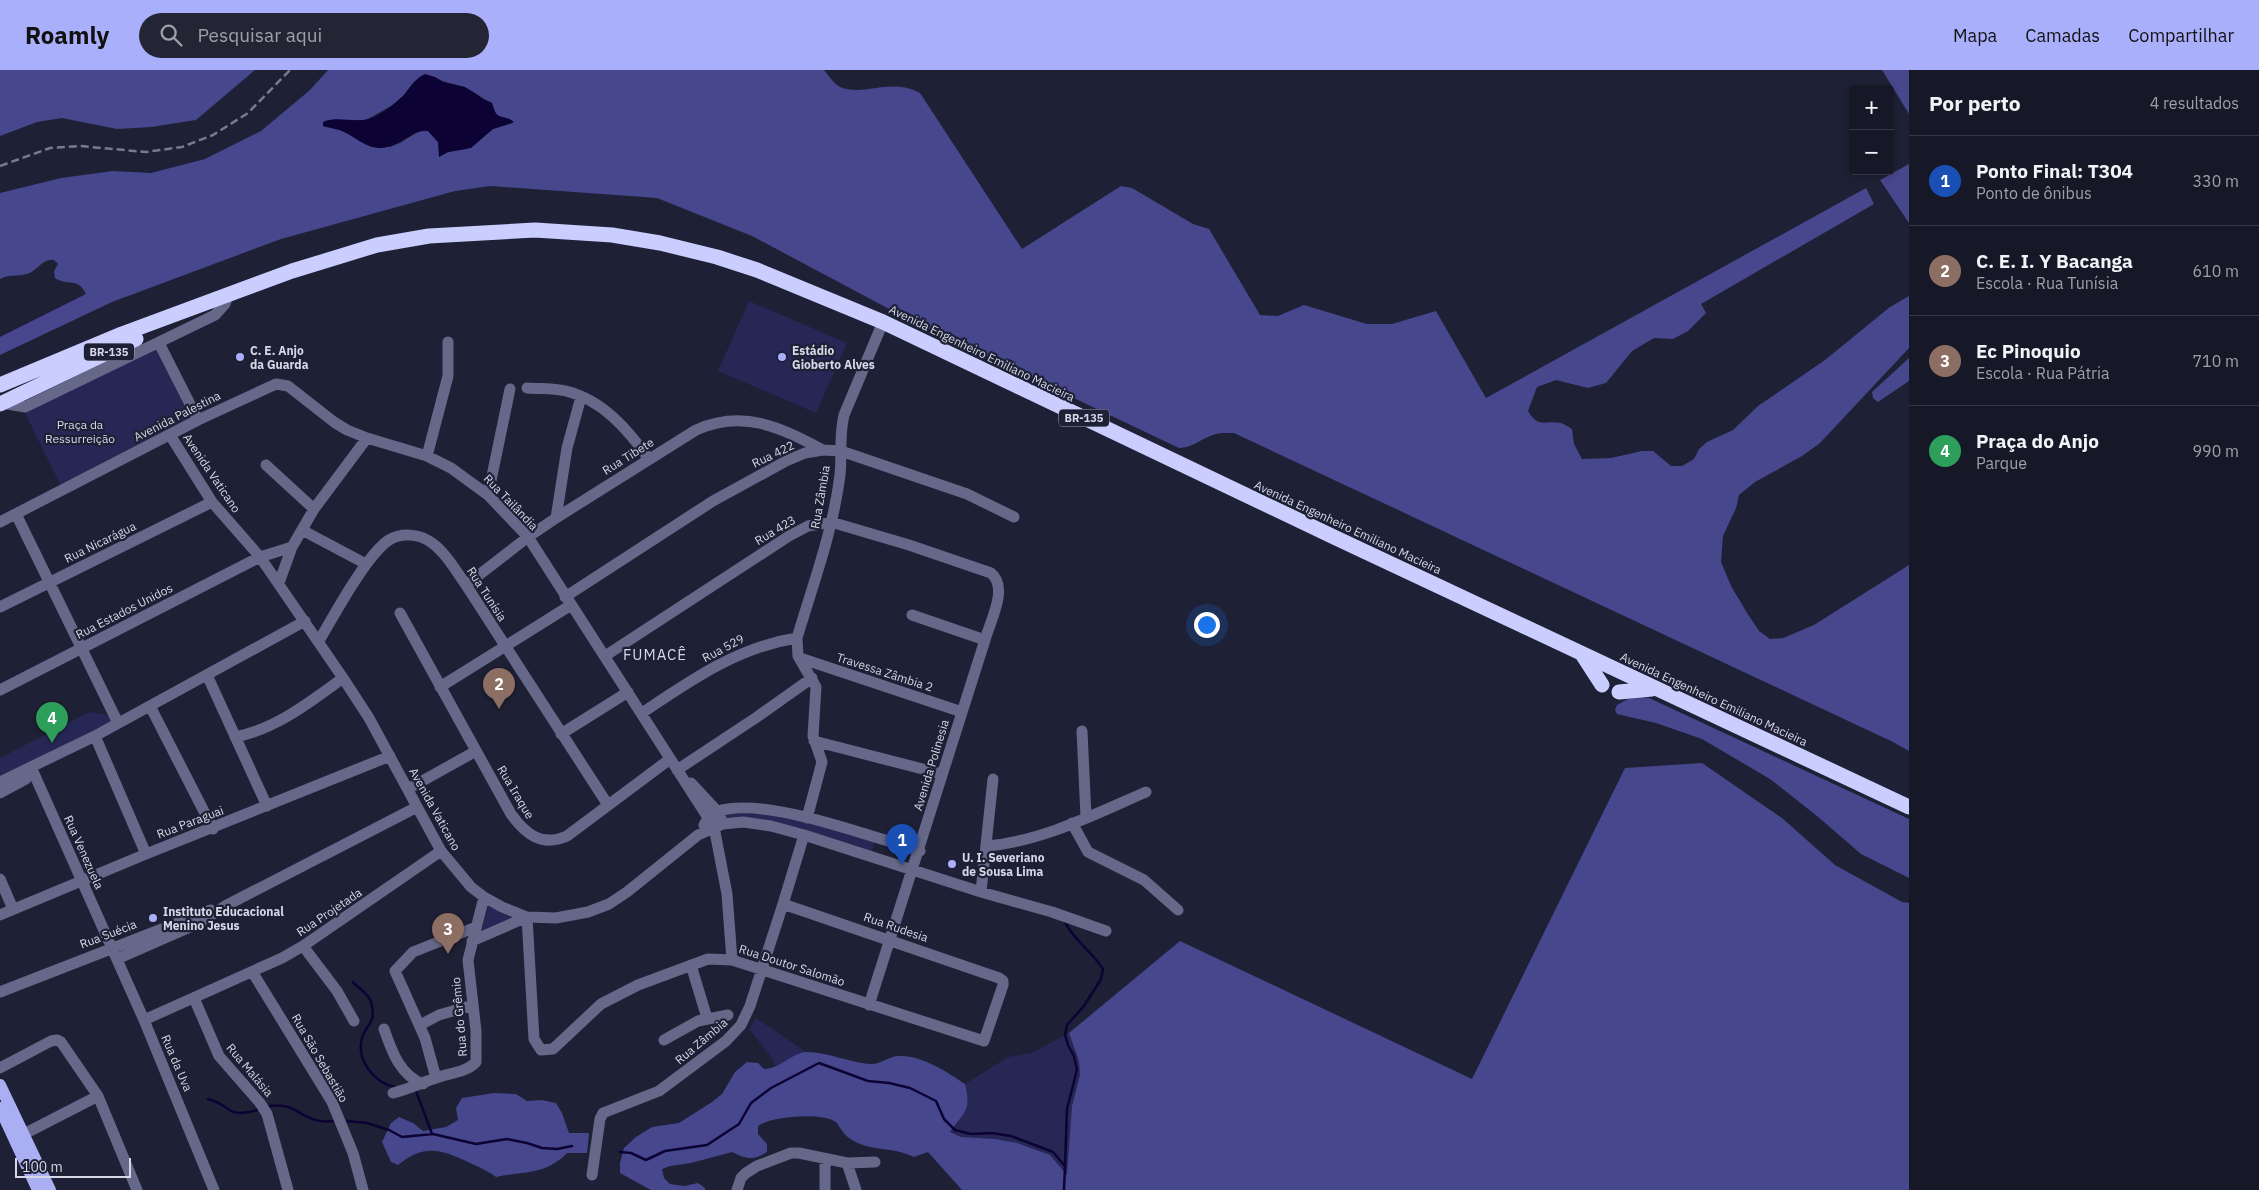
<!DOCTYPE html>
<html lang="pt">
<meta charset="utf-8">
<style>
body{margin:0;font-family:"IBM Plex Sans",sans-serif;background:#232534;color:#f1f3f6}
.controls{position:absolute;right:15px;top:15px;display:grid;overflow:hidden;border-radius:5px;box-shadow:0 2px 8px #0003}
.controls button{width:45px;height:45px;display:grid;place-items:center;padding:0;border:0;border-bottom:1px solid #353745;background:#161828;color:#f1f3f6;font:25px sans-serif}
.scale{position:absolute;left:15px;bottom:12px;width:116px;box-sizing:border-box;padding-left:5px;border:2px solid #d6d8e7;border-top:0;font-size:14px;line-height:18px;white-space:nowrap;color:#d6d8e7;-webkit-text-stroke:4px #1e2035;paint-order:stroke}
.you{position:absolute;left:1206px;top:554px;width:18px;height:18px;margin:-12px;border:4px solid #fff;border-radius:50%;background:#1a73e8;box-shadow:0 0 0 8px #1a73e833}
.badge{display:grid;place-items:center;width:32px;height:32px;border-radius:50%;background:#aaaffb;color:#fff;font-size:16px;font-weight:700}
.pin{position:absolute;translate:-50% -41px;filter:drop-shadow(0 1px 2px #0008)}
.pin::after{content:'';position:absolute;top:26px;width:18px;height:15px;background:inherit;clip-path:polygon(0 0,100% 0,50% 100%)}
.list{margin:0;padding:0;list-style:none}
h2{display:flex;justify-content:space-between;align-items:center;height:65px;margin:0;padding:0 20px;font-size:21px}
h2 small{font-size:16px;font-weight:400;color:#9ea0a8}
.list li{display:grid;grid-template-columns:32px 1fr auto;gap:15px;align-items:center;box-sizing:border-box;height:90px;padding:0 20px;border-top:1px solid #353745}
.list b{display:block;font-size:19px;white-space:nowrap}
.list p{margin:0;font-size:16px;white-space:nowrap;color:#9ea0a8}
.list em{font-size:16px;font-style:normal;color:#9ea0a8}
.icon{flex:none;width:28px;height:28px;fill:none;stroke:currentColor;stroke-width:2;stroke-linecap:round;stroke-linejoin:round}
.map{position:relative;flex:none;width:1909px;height:1120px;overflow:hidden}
header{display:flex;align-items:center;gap:30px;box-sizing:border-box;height:70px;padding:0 25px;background:#aaaffb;color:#111}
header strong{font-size:24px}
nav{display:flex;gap:28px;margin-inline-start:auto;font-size:18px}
.search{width:350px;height:45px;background:#232534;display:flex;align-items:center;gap:12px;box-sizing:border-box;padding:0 18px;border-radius:28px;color:#9ea0a8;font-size:19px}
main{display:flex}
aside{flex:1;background:#161828}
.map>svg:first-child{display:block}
.green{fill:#272756}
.forest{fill:#47478d;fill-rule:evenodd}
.water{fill:#0c0334}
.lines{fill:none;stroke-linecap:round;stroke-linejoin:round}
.stream{stroke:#0c0334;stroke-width:2.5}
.minor{stroke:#656888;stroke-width:11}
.major{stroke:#aaaef2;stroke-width:12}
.highway{stroke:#caceff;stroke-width:15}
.rail{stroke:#797b8d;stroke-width:2.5;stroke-dasharray:8 4;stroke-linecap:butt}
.poi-dot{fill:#aaaffb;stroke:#1e2035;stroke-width:2}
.labels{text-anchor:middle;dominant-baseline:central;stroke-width:4.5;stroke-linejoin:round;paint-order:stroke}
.shield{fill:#1e2035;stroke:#9fa1b2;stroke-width:1}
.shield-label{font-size:11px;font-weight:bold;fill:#d6d8e7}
.poi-label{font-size:12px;font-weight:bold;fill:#d6d8e7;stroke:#1e2035;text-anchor:start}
.street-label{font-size:12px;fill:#d6d8e7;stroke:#1e2035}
.park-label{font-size:12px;fill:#d8dbef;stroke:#1e2035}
.quarter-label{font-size:15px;letter-spacing:1px;fill:#d6d8e7;stroke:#1e2035}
</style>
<header>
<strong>Roamly</strong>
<div class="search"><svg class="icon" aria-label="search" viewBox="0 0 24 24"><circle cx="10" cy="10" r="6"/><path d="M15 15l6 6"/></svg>Pesquisar aqui</div>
<nav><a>Mapa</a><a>Camadas</a><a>Compartilhar</a></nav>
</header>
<main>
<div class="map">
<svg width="1909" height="1120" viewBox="0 0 1909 1120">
<rect width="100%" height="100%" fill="#1e2035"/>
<!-- green -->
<path class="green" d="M749,231l98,42 -31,70 -98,-42z
M156,278l35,72 -130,66 -36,-73z
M89,642l20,3 3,7 -112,56v-20z
M728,743l40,1 22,4 85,23 -3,10 -145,-33z
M488,836l28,12 -36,17z
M756,948l50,34 -30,15 -5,-10 -22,-28z
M1069,963l10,28 1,14 -8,31 -4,70 -19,-21 -32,-12 -22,-4 -34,-2 -11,-5c15,-19 22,-23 15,-48l43,-27 24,-4z"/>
<!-- forest -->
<path class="forest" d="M0,0h255l-59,50 -45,7 -34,2 -55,-11 -25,4 -37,14z
M328,0h496c4,5 10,14 16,17 26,10 49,-10 80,6l102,156 99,-63 11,2 61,36 16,5 51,86 18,1 26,-11 63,19h25l44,-13 50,87 380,-210 8,16 -173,100 5,9 -18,18 -15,8 -19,-1 -22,13 -26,32 -18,5 -32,-8 -19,7 -9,24c11,18 16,9 33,12 3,1 8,4 11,6l2,15 8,15 29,-1 31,-7h11l18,15h11l12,-7 5,-10 8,-7 26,-12 25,-24 67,-46 65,-53 19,-11v52l-89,95 -18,13 -47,26 -16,13 -3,13 -13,28 -2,26 10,24 16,27 12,18 11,8 13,-1 31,-13 95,-60v186l-16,-9 -659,-309c-8,0 -16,-1 -24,3 -12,5 -17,11 -31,12l-271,-129 -156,-83 -95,-38 -167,-12 -35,5 -174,48 -169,63 -112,53v-18l86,-43c-9,-18 -17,-7 -31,-16l-1,-7 4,-7 -4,-4c-12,-2 -16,11 -27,14 -10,3 -18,0 -27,5v-86l61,-15 52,-7 38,2 54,-14 56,-28 49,-41zM435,7c10,7 20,6 31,11 10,4 16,11 26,15l4,12 13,4 4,4 -20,6 -27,20 -18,3 -8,4 -2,-14 -10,-11h-9l-19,12 -10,4h-18l-29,-16 -20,-5 3,-5 40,-1 25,-14 13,-11 10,-13z
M1882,0h27v44z
M1909,94v59l-29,-43z
M1909,288v23l-31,21 -5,-4 -1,-6z
M1639,627l10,1 260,121v59l-48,-24 -44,-38 -47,-37 -68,-40 -46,-16 -39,-9 -2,-4 2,-5 11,-6z
M1702,693l80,55 53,47 67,37 7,1v287h-947l-34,-38 -14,5c-16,-8 -32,-7 -48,-11 -8,-2 -19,-8 -23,-14 -3,-3 -4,-7 -7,-10 -13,-10 -65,-6 -78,4v8l9,10v8c-14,9 -21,7 -35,0l-41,11 -21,3 -8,3 2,9 6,6 14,2 14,-3 7,5v2h-54l-31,-17v-10l4,-15 12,-11 16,-10 27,-4 33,-21 10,-8 13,-22 12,-10 11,1 6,6c16,0 26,-15 42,-17 18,-1 45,11 64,12 10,1 19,-8 29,-8 23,-1 48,16 66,28 7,27 -1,28 -15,48l11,5 34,2 22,4 33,12 17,20 5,-69 8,-31 -1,-14 -10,-28 111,-92 292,138 153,-311z
M494,1023l22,1 11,7 15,-1 14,3 6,10 7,20h20l-2,20h-20c-21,22 -43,18 -71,24 -9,-7 -18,-10 -28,-15 -28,-13 -44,-18 -70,3l-7,-3 -9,-20 9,-19 8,-6 14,6 10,8 23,-4 12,-7 -2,-12 6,-10z"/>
<!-- water -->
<path class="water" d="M425,4l10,3 8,5 22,5 18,12 9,4c5,20 11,10 22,19l-21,7 -22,19 -23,4 -9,5 -1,-15 -10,-11c-13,-3 -29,16 -47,17 -16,0 -25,-11 -39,-17 -6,-3 -12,-3 -19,-5v-4c17,-7 34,3 51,-5 10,-5 20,-12 29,-21 7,-8 11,-17 22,-22z"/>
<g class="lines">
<!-- stream -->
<path class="stream" d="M353,912c5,6 16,12 18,20 6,22 -4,20 -9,36 -6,22 12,45 33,49
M416,1021l16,43
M208,1029c24,6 18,20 49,11
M270,1036c26,-4 30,13 51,15 4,1 9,0 13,0
M347,1051l20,2 22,7 13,7 31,-3 43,10 31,-5 20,4 15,5 15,1 15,-3
M620,1082l11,1 15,7 19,-9 42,-6 32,-21 12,-21 20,-15 48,-25 49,18 21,2 21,5 26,13 8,18 11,11 16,4 21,-1 19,3 42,16 12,14 -1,24
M1065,1096l2,-57 10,-39 -3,-14 -6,-11 -3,-10 2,-10 17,-19 17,-27 2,-10c-11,-18 -29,-28 -38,-47"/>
<!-- minor -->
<path class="minor" d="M159,273l39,77
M527,318c13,1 26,0 39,3 37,9 62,39 83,68
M2,333l23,4 190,-92 10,-11 3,-9
M170,365l42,67 48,55 83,121 26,40 72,133 30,36 13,10 18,10 25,10 29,1 32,-6 21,-8 18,-12 71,-57 25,-11 20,-2 28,4 33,9 177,57 71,20 54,19
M427,386l21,-80v-34
M266,395l48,44
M488,425l22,-106
M16,444l102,209
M556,448l11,-70 14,-51
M0,452l198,-102 78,-36 12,2 46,36 13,8 20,8 60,18 24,12 37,27 40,42 186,290 13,67 5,66
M302,460l64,34
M279,513l13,-36 22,-38 53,-71
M466,515l62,-48 28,-19 140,-88c47,-21 84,-3 127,20
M565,527l148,-96 73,-40 19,-8 18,-3 18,1 126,43 47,23
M0,537l212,-105
M400,543l111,201c15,21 31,33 56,22l103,-77
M912,545l73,25
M319,571c14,-24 48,-87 70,-101 13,-8 31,-6 43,3 14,10 24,28 34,42l142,220
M605,586l184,-120 19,-10 23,-4 78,23 82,28c18,15 -1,48 -6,67l-116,365
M800,588l162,54
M207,605l60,131
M440,617l131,-82
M0,620l260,-133 32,-10
M150,636l63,123
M642,643c49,-33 96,-66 155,-75
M1082,661l4,86
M561,664l67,-42
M95,666l51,118
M235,667c41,-8 75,-35 108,-59
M814,671l128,33
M31,697l113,253 70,170
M677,700l80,-53 55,-39
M0,712l95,-46 210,-115
M691,713l27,29 3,6
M408,719l68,-38
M0,723l26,-14 5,-12
M807,748l15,-56 -9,-26 3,-49 -18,-31 -1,-18c16,-54 36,-107 43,-163 2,-20 -1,-40 4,-60l39,-93
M1072,753l16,29 56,28 34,30
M704,755c5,-10 13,-15 24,-16 48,-8 144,28 192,42
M987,776c56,-5 108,-32 159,-54
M0,809l13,30
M981,822l12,-113
M0,845l146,-61 244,-98
M472,871l55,-24 7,122 7,11 12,-1 48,-45 37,-19 70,-26 24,1 252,81 19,-56v-4l-4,-3 -216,-74
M303,876l34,45 17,30
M117,889l80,-35 30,-19 190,-98
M691,895l16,53
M253,903l79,129 21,51 10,37
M0,922l211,-82
M194,928l25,58 41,47 7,11 21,76
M144,950l138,-62 21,-12 138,-95
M420,955l19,-10 34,-10
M384,959c8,23 16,46 39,55
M664,970l34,-19 30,-6
M0,998l51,-27 6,-1 4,2 37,54 39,94
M436,1008l-11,-40 -30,-67 18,-19 63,-25
M393,1023c16,-4 30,-11 46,-16 12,-4 28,-5 37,-15v-31l-8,-71 16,-63
M24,1064l74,-38
M825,1089v31
M847,1093l9,27
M592,1105l8,-56 3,-6 56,-22 67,-50 15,-16 9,-19 33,-102 21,-69
M737,1120l4,-12 5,-5 11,-7 34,-13h8l48,10 28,-1"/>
<!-- major -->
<path class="major" d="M0,1015l50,105
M0,1038l38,82"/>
<!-- highway -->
<path class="highway" d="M0,315l122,-51 170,-63 85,-26 52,-9 106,-6 77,5 48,8 57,14 40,13 126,52 453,216 573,269
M0,334l136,-65
M1582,584l20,31
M1619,622l33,-3"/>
<!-- rail -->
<path class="rail" d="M0,96l50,-18 30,-2 66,6 36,-5 31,-12 35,-22 42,-43"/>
</g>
<!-- markers -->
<g class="poi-dot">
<circle cx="240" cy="287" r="5"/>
<circle cx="782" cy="287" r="5"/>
<circle cx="952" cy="794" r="5"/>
<circle cx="153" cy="848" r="5"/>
</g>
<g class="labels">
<!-- shield labels -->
<g class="shield">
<rect x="84" y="273.5" width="50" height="17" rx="4"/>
<rect x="1059" y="339.5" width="50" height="17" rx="4"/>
</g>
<g class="shield-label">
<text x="109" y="282">BR-135</text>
<text x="1084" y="348">BR-135</text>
</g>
<!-- poi labels -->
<g class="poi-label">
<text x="250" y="280">C. E. Anjo<tspan x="250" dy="14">da Guarda</tspan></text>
<text x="792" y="280">Estádio<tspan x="792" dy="14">Gioberto Alves</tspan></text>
<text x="962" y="787">U. I. Severiano<tspan x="962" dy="14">de Sousa Lima</tspan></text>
<text x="163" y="841">Instituto Educacional<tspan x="163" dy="14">Menino Jesus</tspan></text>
</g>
<!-- street labels -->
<g class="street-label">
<text transform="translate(982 283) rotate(26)">Avenida Engenheiro Emiliano Macieira</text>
<text transform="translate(177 346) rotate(-27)">Avenida Palestina</text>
<text transform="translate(773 384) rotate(-26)">Rua 422</text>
<text transform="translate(628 386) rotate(-32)">Rua Tibete</text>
<text transform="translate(212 403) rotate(56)">Avenida Vaticano</text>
<text transform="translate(820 427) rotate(-80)">Rua Zâmbia</text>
<text transform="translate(511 432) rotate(46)">Rua Tailândia</text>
<text transform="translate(1348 457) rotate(25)">Avenida Engenheiro Emiliano Macieira</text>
<text transform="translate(775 460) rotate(-31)">Rua 423</text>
<text transform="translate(100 472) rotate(-26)">Rua Nicarágua</text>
<text transform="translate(487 524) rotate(57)">Rua Tunísia</text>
<text transform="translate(124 541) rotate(-27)">Rua Estados Unidos</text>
<text transform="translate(723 578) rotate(-28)">Rua 529</text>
<text transform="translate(885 602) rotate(18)">Travessa Zâmbia 2</text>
<text transform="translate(1714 629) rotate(25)">Avenida Engenheiro Emiliano Macieira</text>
<text transform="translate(931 695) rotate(-73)">Avenida Polinesia</text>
<text transform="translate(516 722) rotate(59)">Rua Iraque</text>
<text transform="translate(435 739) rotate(61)">Avenida Vaticano</text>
<text transform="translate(190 752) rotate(-21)">Rua Paraguai</text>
<text transform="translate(84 782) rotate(66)">Rua Venezuela</text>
<text transform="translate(329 842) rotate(-34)">Rua Projetada</text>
<text transform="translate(896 857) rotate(19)">Rua Rudesia</text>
<text transform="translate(108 864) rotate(-21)">Rua Suécia</text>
<text transform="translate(792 895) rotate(18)">Rua Doutor Salomão</text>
<text transform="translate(459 947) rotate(-95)">Rua do Grêmio</text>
<text transform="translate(701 971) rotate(-40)">Rua Zâmbia</text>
<text transform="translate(320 988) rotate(60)">Rua São Sebastião</text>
<text transform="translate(177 993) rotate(67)">Rua da Uva</text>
<text transform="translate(250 1000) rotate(50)">Rua Malásia</text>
</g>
<!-- park labels -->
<g class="park-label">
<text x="80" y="354">Praça da<tspan x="80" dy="14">Ressurreição</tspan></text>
</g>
<!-- quarter labels -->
<g class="quarter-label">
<text x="655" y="584">FUMACÊ</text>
</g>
</g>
</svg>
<div class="controls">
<button>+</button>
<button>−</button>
</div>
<div class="scale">100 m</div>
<div class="you"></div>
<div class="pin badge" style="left:902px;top:795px;background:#1a4fb4">1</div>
<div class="pin badge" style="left:499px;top:639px;background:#8d6e63">2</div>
<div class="pin badge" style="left:448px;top:884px;background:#8d6e63">3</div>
<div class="pin badge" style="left:52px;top:673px;background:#2e9e5b">4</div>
</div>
<aside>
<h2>Por perto<small>4 resultados</small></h2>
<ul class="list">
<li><span class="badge" style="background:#1a4fb4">1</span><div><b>Ponto Final: T304</b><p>Ponto de ônibus</p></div><em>330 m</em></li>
<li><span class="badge" style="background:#8d6e63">2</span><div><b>C. E. I. Y Bacanga</b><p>Escola · Rua Tunísia</p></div><em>610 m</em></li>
<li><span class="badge" style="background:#8d6e63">3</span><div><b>Ec Pinoquio</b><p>Escola · Rua Pátria</p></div><em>710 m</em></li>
<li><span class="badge" style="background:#2e9e5b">4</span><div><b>Praça do Anjo</b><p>Parque</p></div><em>990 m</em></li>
</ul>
</aside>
</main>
